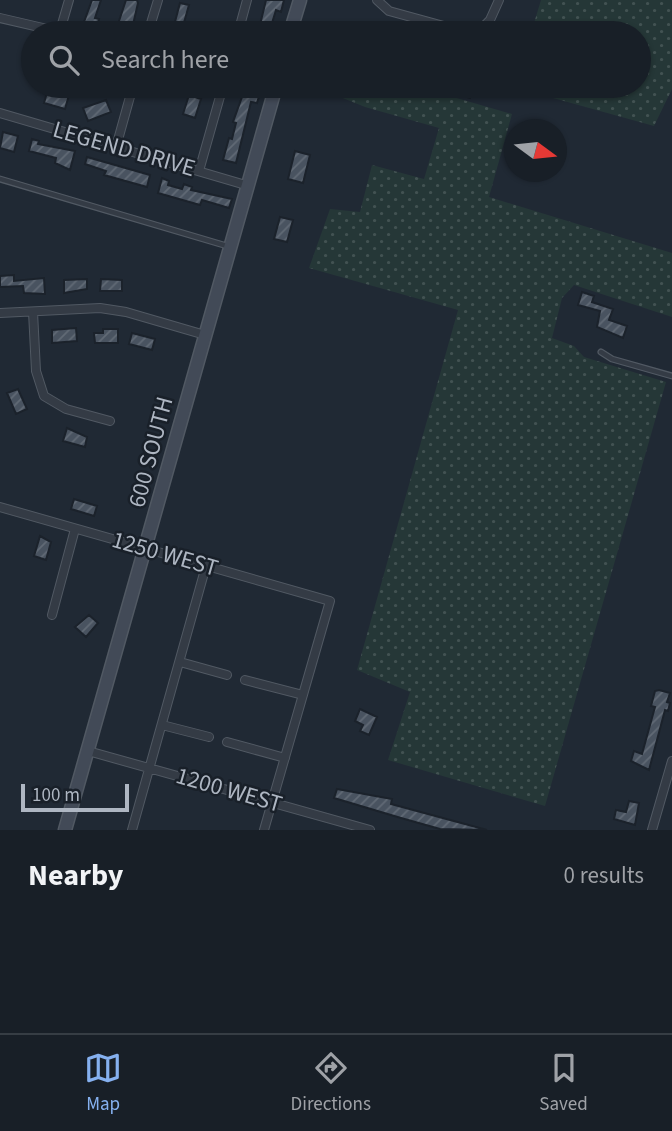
<!DOCTYPE html>
<style>
body{margin:0;font-family:"Source Sans 3",sans-serif;background:#21272f;color:#f1f3f6}
.compass{position:absolute;left:504px;top:119px;width:63px;height:63px;border-radius:50%;background:#181f27;box-shadow:0 2px 5px #0004;rotate:105deg}
.scale{position:absolute;left:21px;bottom:18px;width:108px;box-sizing:border-box;padding-left:7px;border:4px solid #aeb6c2;border-top:0;font-size:19px;line-height:24px;white-space:nowrap;color:#aeb6c2;-webkit-text-stroke:5px #192029;paint-order:stroke}
.list{margin:0;padding:0;list-style:none}
h2{display:flex;justify-content:space-between;align-items:center;height:91px;margin:0;padding:0 28px;font-size:30px}
h2 small{font-size:23px;font-weight:400;color:#9fa2a7}
.icon{flex:none;width:38px;height:38px;fill:none;stroke:currentColor;stroke-width:2;stroke-linecap:round;stroke-linejoin:round}
.map{position:relative;flex:none;width:672px;height:830px;overflow:hidden}
.search{position:absolute;background:#181f27;box-shadow:0 2px 5px #0004;left:21px;right:21px;top:21px;height:77px;display:flex;align-items:center;gap:18px;box-sizing:border-box;padding:0 24px;border-radius:38px;color:#9fa2a7;font-size:26px}
.sheet{height:203px;background:#181f27}
nav{display:flex;justify-content:space-around;align-items:center;box-sizing:border-box;height:98px;border-top:2px solid #363d44;background:#181f27;font-size:19px;color:#9fa2a7}
nav a{display:grid;justify-items:center;gap:4px}
nav .on{color:#85b0ef}
.map>svg:first-child{display:block}
.grass{fill:url(#grass-dots)}
.building{fill:url(#building-hatch);stroke:#1b222b;stroke-width:2}
.lines{fill:none;stroke-linecap:round;stroke-linejoin:round}
.lane-casing{stroke:#515963;stroke-width:7}
.street-casing{stroke:#515963;stroke-width:10}
.secondary-casing{stroke:#515963;stroke-width:15}
.lane{stroke:#343b45;stroke-width:4.5}
.street{stroke:#343b45;stroke-width:8}
.secondary{stroke:#424a57;stroke-width:12}
.labels{text-anchor:middle;dominant-baseline:central;stroke-width:5;stroke-linejoin:round;paint-order:stroke}
.street-label{font-size:24px;fill:#aeb6c2;stroke:#192029}
</style>
<div class="map">
<svg width="672" height="830" viewBox="0 0 672 830">
<defs>
<pattern id="grass-dots" width="8" height="8" patternUnits="userSpaceOnUse" patternTransform="scale(1.75)"><rect width="8" height="8" fill="#253737"/><path d="M2 2h.1M6 6h.1" fill="none" stroke="#425252" stroke-width="1.8" stroke-linecap="round"/></pattern>
<pattern id="building-hatch" width="6" height="6" patternUnits="userSpaceOnUse" patternTransform="scale(1.75)"><rect width="6" height="6" fill="#495360"/><path d="M-1 1l2-2M0 6l6-6M5 7l2-2" fill="none" stroke="#616a75"/></pattern>
</defs>
<rect width="100%" height="100%" fill="#202934"/>
<!-- grass -->
<path class="grass" d="M541,0h131v89l-18,37 -137,-38 122,-2v-53h-108z
M313,86h102l97,28 -23,83 183,56v64l-98,-32 -12,13 -10,40 22,8 10,11 82,25 -121,424 -157,-46 22,-68 -53,-22 101,-360 -149,-42 21,-59 30,3 12,-47 52,14 15,-51 -74,-21z"/>
<!-- building -->
<path class="building" d="M92,0h9l-6,18 4,1 -2,8 -13,-5z
M126,0h11l1,3 -6,26 -3,4h-14z
M266,0h18l-3,12 -5,-2 -7,23h-11z
M180,3l9,2 -8,28h-9z
M246,86h16l-5,17 -6,-1 -15,61 -13,-3 6,-22 3,1 4,-16 -3,-1z
M433,86h40l-3,12z
M48,89l21,6 -4,14 -21,-6z
M189,95l12,4 -6,19 -12,-4z
M106,100l5,12 -23,9 -5,-13z
M3,132l15,4 -4,16 -14,-4z
M32,139l7,2 -1,3 37,7 -5,19 -15,-7 1,-5 -27,-7z
M295,151l15,4 -7,28 -15,-4z
M87,157l63,18 -3,12 -43,-12 2,-4 -21,-7z
M162,178l7,3 -1,4 14,4 2,-5 8,3 -1,3 41,9 -3,9 -27,-8 -2,5 -42,-12z
M280,217l13,3 -6,22 -13,-3z
M14,275v6l30,-3 1,16 -21,-1 -1,-7 -23,1v-11z
M87,279v10l-23,4v-13z
M101,279l21,1v11h-22z
M582,292l12,4 -2,6 21,7 -4,11 18,6 -4,12 -26,-11 3,-16 -22,-6z
M76,328l1,13 -25,2v-13z
M103,329h15v14h-23l-1,-10h9z
M132,333l23,6 -3,11 -23,-6z
M18,389l9,20 -11,5 -9,-21z
M67,428l20,9 -2,10 -22,-6z
M74,499l23,7 -3,10 -23,-7z
M40,536l11,6 -5,18 -12,-4z
M89,615l9,8 -12,14 -11,-10z
M659,690l11,3 -3,9 3,1 -2,8 -3,-1 -16,60 -18,-9 3,-10 8,3 13,-47 -4,-1 4,-15z
M360,709l17,8 -8,18 -9,-4 3,-6 -8,-4z
M337,789l55,10 -1,5 96,26 -47,-1 -39,-11 -67,-20z
M629,801l10,2 -4,22 -21,-6 2,-9 10,2z"/>
<g class="lines">
<!-- lane casing -->
<g class="lane-casing">
<path id="lane" d="M0,179l227,67
M601,352l11,7 60,17"/>
</g>
<!-- street casing -->
<g class="street-casing">
<path id="street" d="M377,0l12,11 73,20 22,-5 6,-6 9,-20
M0,18l56,13 6,-7 7,-24
M148,33l10,-33
M238,33l9,-33
M0,113l249,73
M116,147l17,-61
M199,171l24,-85
M33,312l3,59 8,25 22,13 44,12
M0,313l100,-5 26,4 79,23
M0,507l330,94 -66,229
M52,615l23,-86
M180,662l47,13
M245,680l58,15
M162,725l47,12
M227,742l58,16
M88,751l282,79
M132,830l74,-264
M652,830l20,-69"/>
</g>
<!-- secondary casing -->
<g class="secondary-casing">
<path id="secondary" d="M290,33l10,-33
M65,830l211,-744"/>
</g>
<!-- lane -->
<use href="#lane" class="lane"/>
<!-- street -->
<use href="#street" class="street"/>
<!-- secondary -->
<use href="#secondary" class="secondary"/>
</g>
<g class="labels">
<!-- street labels -->
<g class="street-label">
<text transform="translate(124 149) rotate(16)">LEGEND DRIVE</text>
<text transform="translate(151 452) rotate(-75)">600 SOUTH</text>
<text transform="translate(165 554) rotate(16)">1250 WEST</text>
<text transform="translate(229 790) rotate(16)">1200 WEST</text>
</g>
</g>
</svg>
<svg class="compass" viewBox="-18 -18 36 36"><path d="M0-13l5 13h-10z" fill="#e53935"/><path d="M0 13l5-13h-10z" fill="#9fa2a7"/></svg>
<div class="scale">100 m</div>
<div class="search"><svg class="icon" aria-label="search" viewBox="0 0 24 24"><circle cx="10" cy="10" r="6"/><path d="M15 15l6 6"/></svg>Search here</div>
</div>
<section class="sheet">
<h2>Nearby<small>0 results</small></h2>
<ul class="list">
</ul>
</section>
<nav>
<a class="on"><svg class="icon" aria-label="map" viewBox="0 0 24 24"><path d="M3 6l6-2 6 2 6-2v14l-6 2-6-2-6 2zM9 4v14M15 6v14"/></svg>Map</a>
<a><svg class="icon" aria-label="directions" viewBox="0 0 24 24"><path d="M12 3l9 9-9 9-9-9zM9 14v-3h6M13 9l2 2-2 2"/></svg>Directions</a>
<a><svg class="icon" aria-label="saved" viewBox="0 0 24 24"><path d="M7 4h10v16l-5-4-5 4z"/></svg>Saved</a>
</nav>
